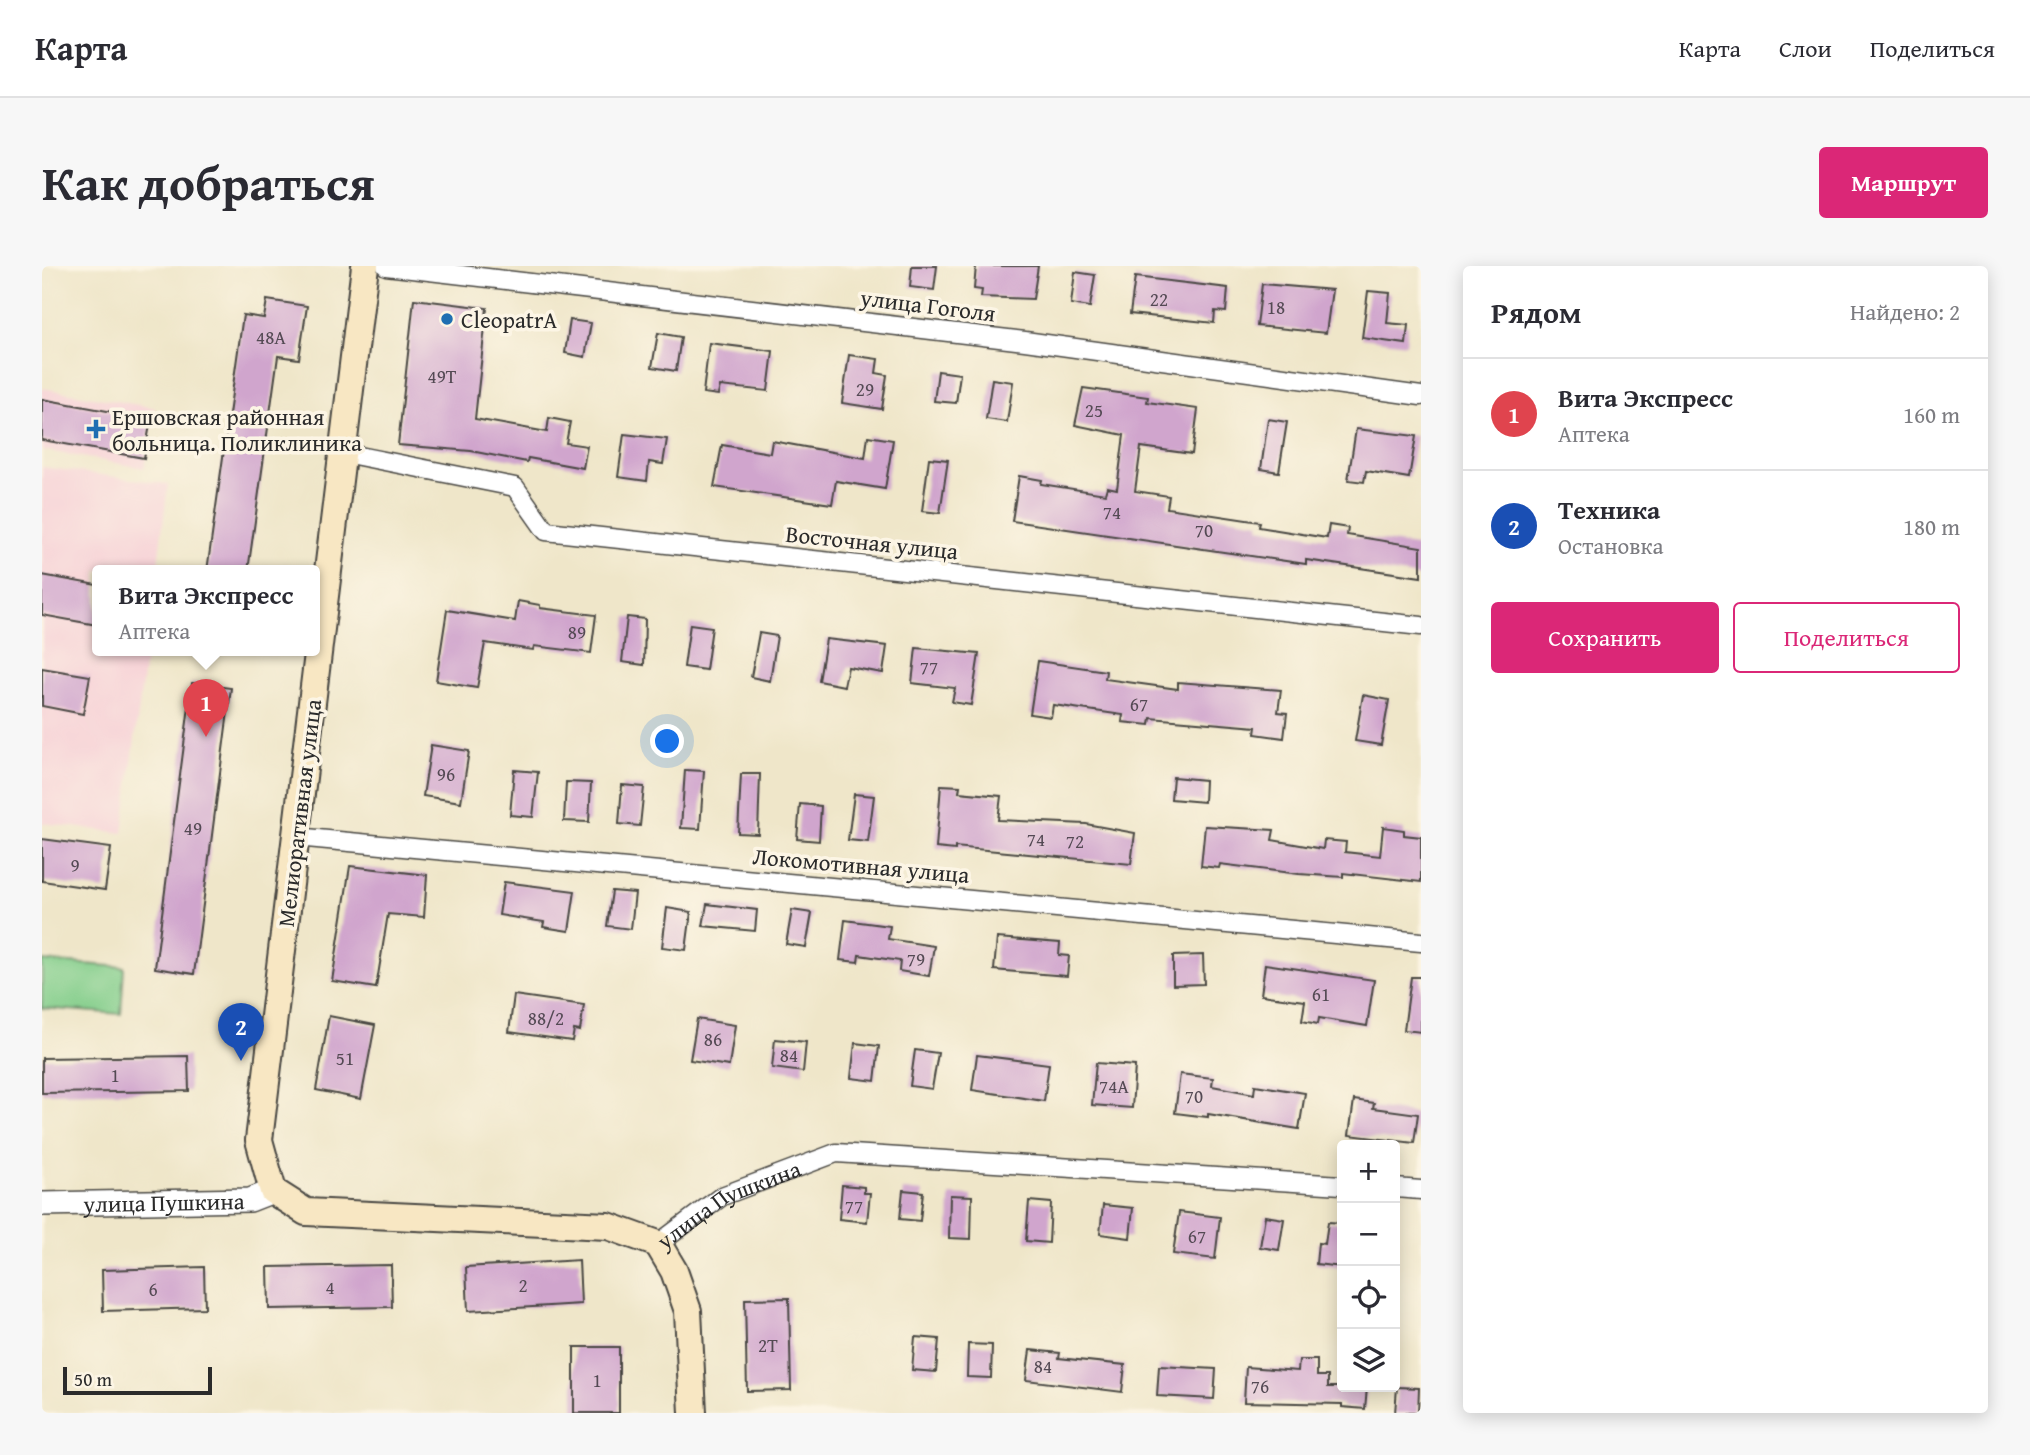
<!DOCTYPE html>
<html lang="ru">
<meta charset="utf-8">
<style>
body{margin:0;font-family:"Gentium Book Plus",serif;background:#f7f7f7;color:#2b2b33}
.controls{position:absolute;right:21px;bottom:21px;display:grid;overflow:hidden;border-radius:7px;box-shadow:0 4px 18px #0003}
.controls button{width:63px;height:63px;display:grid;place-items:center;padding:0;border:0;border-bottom:2px solid #e1e1e2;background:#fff;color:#2b2b33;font:35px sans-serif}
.scale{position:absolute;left:21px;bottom:18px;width:149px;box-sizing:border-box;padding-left:7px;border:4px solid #2b2b2b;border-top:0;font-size:19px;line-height:24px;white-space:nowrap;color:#2b2b2b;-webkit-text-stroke:5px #fcf5e5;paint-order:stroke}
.you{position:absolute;left:626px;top:476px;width:24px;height:24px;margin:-18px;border:5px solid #fff;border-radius:50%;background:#1a73e8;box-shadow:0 0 0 10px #1a73e833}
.badge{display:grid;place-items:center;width:46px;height:46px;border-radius:50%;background:#db2777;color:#fff;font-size:23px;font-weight:700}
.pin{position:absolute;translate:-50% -58px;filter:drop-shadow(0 2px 4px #0008)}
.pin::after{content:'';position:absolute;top:37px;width:24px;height:21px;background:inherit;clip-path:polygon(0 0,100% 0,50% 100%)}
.popup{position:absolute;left:50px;top:299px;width:228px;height:91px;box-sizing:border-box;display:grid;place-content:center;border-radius:7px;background:#fff;filter:drop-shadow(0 2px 5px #0005);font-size:23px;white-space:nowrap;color:#7c7c81}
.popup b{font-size:26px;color:#2b2b33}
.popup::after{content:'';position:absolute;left:50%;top:100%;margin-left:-14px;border:14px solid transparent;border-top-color:#fff}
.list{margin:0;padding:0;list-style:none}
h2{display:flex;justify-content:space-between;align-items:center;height:91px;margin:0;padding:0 28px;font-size:30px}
h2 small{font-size:23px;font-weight:400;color:#7c7c81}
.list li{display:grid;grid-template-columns:46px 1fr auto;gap:21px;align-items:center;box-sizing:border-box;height:112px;padding:0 28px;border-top:2px solid #e1e1e2}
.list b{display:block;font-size:26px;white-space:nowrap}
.list p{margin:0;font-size:23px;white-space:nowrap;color:#7c7c81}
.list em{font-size:23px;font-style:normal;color:#7c7c81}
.actions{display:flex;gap:14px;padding:21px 28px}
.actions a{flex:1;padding:16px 0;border:2px solid #db2777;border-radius:7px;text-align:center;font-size:24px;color:#db2777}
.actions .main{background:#db2777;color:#fff}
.icon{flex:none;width:38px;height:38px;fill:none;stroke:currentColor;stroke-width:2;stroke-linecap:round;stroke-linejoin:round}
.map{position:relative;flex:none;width:1379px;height:1147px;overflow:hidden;border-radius:7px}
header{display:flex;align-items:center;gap:42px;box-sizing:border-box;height:98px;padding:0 35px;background:#fff;border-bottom:2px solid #e1e1e2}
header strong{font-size:33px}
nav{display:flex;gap:38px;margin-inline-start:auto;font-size:24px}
.intro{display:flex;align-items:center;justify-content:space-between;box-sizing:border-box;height:168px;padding:0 42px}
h1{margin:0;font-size:49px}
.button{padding:18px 32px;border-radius:7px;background:#db2777;color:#fff;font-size:24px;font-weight:700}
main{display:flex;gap:42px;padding:0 42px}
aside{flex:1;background:#fff;border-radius:7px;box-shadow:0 4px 18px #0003}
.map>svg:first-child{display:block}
.built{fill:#f6cfd6}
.green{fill:#83ce8b;stroke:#577c5b;stroke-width:2}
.building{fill:#d0a5cd}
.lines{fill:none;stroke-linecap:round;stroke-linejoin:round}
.minor-casing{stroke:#484743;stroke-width:21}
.tertiary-casing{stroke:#484743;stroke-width:26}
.secondary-casing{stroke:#484743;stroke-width:30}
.minor{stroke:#fff;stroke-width:18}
.tertiary{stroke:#fff;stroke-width:23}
.secondary{stroke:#f8e7c3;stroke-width:26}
.poi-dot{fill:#1f6fb2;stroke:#fcf5e5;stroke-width:2.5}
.labels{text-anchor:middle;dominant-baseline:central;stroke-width:7;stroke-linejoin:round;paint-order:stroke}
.number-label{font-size:19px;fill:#544a54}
.street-label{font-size:23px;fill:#2b2b2b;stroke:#fcf5e5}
.poi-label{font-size:23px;fill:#2b2b2b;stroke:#fcf5e5;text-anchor:start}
</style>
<header>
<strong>Карта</strong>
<nav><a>Карта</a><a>Слои</a><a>Поделиться</a></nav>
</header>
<div class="intro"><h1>Как добраться</h1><a class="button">Маршрут</a></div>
<main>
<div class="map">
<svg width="1379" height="1147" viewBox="0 0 1379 1147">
<rect width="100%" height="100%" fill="#fcf5e5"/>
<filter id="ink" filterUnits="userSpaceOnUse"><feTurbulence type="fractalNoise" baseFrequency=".0143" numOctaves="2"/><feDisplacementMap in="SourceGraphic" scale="14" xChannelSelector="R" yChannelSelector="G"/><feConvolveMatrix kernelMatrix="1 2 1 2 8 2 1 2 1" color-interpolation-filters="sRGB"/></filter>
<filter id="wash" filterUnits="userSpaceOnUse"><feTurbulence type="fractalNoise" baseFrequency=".00686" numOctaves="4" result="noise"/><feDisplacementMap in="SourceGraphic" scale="28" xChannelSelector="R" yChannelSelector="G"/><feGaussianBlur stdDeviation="1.57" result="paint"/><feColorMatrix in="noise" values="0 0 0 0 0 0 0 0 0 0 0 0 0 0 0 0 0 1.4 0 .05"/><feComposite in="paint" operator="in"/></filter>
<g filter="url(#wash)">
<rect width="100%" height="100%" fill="#efe6c9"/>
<!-- built -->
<path class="built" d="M0,122l113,20 -11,60 -102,-18z
M0,201l126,17 -11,87h-60v80h49l-23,182 -81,-10z"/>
<!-- green -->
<path class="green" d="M0,695l82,6 -3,47 -79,-6z"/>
<g id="blocks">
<!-- building -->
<path class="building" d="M870,0h25l-3,24 -24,-3z
M934,0h62l-5,33 -52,-2 1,-7 -8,-1z
M1033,6l20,3 -5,32 -19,-3z
M1093,11l93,11 -2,24 -11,-1 -1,12 -84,-9z
M1220,18l70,6 -6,43 -69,-7z
M1326,25l22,2 -3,30 21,2 -2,19 -44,-6z
M372,33l73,9 -12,111 72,13 2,-14 21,4 -4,21 21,3 -4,22 -55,-10 -1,4 -56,-11 -73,-6z
M225,34l40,6 -8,53 -21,-3 -30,215h-41l36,-256 21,3z
M528,54l21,3 -6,34 -20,-4z
M616,67l23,4 -5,34 -24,-4z
M667,77l64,8 -5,40 -48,-5 -2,9 -15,-2z
M807,89l29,4 -2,14 11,2 -5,34 -40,-6z
M896,105l22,3 -4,29 -22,-2z
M950,113l21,3 -6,40 -21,-3z
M1041,122l65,9 -1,5 51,7 -6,45 -51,-7 -6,44 34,5 -2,12 93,14 -1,5 68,11 2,-13 19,3 -1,7 74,12v30l-115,-17v4l-294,-43 7,-45 23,4 -1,4 64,10 2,-7 10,2 7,-54 -49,-10z
M0,133l109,20 -7,39 -102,-18z
M1226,153l19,3 -8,50 -18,-3z
M1314,163l60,7 -7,42 -43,-7 -2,11 -16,-2z
M582,168l43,5 -4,25 -14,-2 -2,19 -29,-4z
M826,170l25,4 -8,49 -49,-8 -4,23 -118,-17 8,-42 48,8 2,-12 93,17z
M887,192l19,2 -8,53 -18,-2z
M0,309l55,10v40l-55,-10z
M476,335l22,4v3l56,7 -5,38 -57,-7 -1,4 -48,-7 -8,45 -41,-7 11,-71 68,11z
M585,351l18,2 -1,46 -22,-3z
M648,358l22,3 -6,43 -22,-3z
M717,367l18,3 -7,45 -19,-4z
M784,373l61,7 -4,27 -35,-6 -4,19 -25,-5z
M874,382l63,6 -8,51 -19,-3 3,-14 -43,-5z
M996,395l68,10 -1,8 73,10v-7l103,8 -3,22 9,1 -3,25 -29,-4 1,-7 -105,-9 -1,7 -28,-3 1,-7 -70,-10 -2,12 -21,-3z
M0,402l48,8 -7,38 -41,-8z
M150,417l39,5 -37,286 -39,-6z
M1321,429l26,5 -8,45 -26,-4z
M389,479l38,6 -8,51 -38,-6z
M472,504l24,2 -5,45 -23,-2z
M643,504l19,1 -4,58 -19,-1z
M699,508h19l-2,60 -20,-1z
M1131,511l32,3 -1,22 -33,-3z
M524,516l25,1 -2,39 -25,-1z
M580,519l22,2 -4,39 -21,-2z
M899,519l19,1 -1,6 42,4 -3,24 88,4 49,9 -4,31 -176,-17v3l-19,-2z
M812,528l20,2 -6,46 -20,-2z
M758,538l21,2 -2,35 -22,-2z
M1163,560l69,4 -2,10 51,9 1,-9 22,2 -1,10 35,4 3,-29 21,3v5l17,2v45l-78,-9v4l-44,-3 -79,-10 -1,4 -18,-2z
M0,573l69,9 -6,42 -63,-9z
M308,600l77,9 -3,42 -36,-3 -12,74 -44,-7z
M462,616l71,9 -6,40 -26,-4 1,-5 -45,-7z
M570,625l23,2 -4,36 -24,-3z
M665,638l50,6 -2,21 -52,-5z
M625,642l24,4 -5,38 -24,-3z
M750,644l20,3 -6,34 -20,-3z
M803,654l45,6 -2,13 46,7 -5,30 -30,-5 1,-10 -41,-6 -1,7 -18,-2z
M955,672l63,5 -1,12 10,1 -2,20 -73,-6z
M1161,689l1,29 -31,1v-29z
M1223,698l109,16 -7,46 -48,-8 -1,6 -16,-3 3,-20 -44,-6z
M1369,711h10v55l-17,-2z
M472,729l70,10 -4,26 -6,-1 -2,11 -63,-9z
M287,750l46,9 -14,74 -45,-9z
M655,753l38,6 -6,41 -39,-6z
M733,773l31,3 -3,30 -31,-4z
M813,777l24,3 -4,35 -24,-3z
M873,784l23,3 -6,36 -22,-3z
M935,789l72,9 -5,37 -72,-11z
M146,790l1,35 -147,2v-35z
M1054,797l39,3 -3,42 -40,-3z
M1138,808l33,4 -1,8 42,8 1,-9 50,8 -6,36 -91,-15v3l-33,-4z
M1312,834l20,3 -1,5 45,6 -4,29 -65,-8z
M800,919l22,2v6h6l-3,29 -28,-3z
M861,924l20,2 -3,29 -20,-2z
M908,929l22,1 -1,43 -22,-1z
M987,935l22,2 -2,40 -23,-2z
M1061,939l30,3 -3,30 -30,-4z
M1137,946l41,5 -5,42 -42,-5z
M1223,950l19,3 -5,31 -19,-3z
M1286,956l14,1v44l-26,-3 2,-21 7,1z
M537,994l2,44 -113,7 -2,-44z
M349,999l1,42 -123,2 -1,-42z
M162,1001l1,41 -102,3 -1,-41z
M747,1032l2,92 -44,1 -2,-92z
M873,1071l24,2 -3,33 -24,-2z
M926,1078l24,1 -1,33 -24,-1z
M532,1081h45v66h-45z
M988,1084l30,3 -1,5 66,7 -3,27 -96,-12z
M1257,1094h18v16h11v11h39l-2,22 -23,-2v-3l-98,-2 2,-35 52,4z
M1117,1100l57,3 -2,30 -57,-3z
M1355,1121l22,1 -1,25h-23z"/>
</g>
</g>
<g filter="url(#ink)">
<use href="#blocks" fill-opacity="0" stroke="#484743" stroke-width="2"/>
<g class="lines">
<!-- minor casing -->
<g class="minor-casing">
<g id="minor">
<path d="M344,0l639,75 396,55"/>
<path d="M302,187l171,34 31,44 875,95"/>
<path d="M254,571l1125,105"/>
<path d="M1353,922l26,2"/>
<path id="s1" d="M616,978l64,-48 114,-43 506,32"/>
</g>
</g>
<!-- tertiary casing -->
<g class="tertiary-casing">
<g id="tertiary">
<path id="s2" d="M0,938l208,-4 23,-9"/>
</g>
</g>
<!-- secondary casing -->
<g class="secondary-casing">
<path id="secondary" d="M323,0l-106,874 14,51 33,21 302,14 50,18 16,27 14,40 5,102"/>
</g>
<!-- minor -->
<use href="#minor" class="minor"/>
<!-- tertiary -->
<use href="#tertiary" class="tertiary"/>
<!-- secondary -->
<use href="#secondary" class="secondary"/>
</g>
</g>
<!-- markers -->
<g class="poi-dot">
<circle cx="405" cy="53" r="7"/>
<path d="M50.5 152.5h7v7h7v7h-7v7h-7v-7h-7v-7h7z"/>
</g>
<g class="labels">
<!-- number labels -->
<g class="number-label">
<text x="1117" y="33">22</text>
<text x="1234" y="41">18</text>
<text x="229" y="71">48А</text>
<text x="400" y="110">49Т</text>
<text x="823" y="123">29</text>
<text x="1052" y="144">25</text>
<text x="1070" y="246">74</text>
<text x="1162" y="264">70</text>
<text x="535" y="366">89</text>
<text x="887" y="401">77</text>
<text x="1097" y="438">67</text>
<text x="404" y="508">96</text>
<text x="151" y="562">49</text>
<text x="994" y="573">74</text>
<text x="1033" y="575">72</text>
<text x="33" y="599">9</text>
<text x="874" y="693">79</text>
<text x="1279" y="728">61</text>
<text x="504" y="752">88/2</text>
<text x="671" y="773">86</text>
<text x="747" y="789">84</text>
<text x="303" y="792">51</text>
<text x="73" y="809">1</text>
<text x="1072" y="820">74А</text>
<text x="1152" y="830">70</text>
<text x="812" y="940">77</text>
<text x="1155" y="970">67</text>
<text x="481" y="1019">2</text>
<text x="288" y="1021">4</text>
<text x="111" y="1023">6</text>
<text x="726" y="1079">2Т</text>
<text x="1001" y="1100">84</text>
<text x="555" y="1114">1</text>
<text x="1218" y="1120">76</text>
</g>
<!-- street labels -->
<g class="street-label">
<text transform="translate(886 39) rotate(7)">улица Гоголя</text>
<text transform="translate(830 276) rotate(6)">Восточная улица</text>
<text transform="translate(257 547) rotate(-83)">Мелиоративная улица</text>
<text transform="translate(819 599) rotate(5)">Локомотивная улица</text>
<text stroke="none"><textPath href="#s2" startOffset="122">улица Пушкина</textPath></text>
<text stroke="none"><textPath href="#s1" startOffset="82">улица Пушкина</textPath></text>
</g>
<!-- poi labels -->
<g class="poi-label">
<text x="419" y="53">CleopatrA</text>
<text x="70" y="150">Ершовская районная<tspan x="70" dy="26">больница. Поликлиника</tspan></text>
</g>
</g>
</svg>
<div class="controls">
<button>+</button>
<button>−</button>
<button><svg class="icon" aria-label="locate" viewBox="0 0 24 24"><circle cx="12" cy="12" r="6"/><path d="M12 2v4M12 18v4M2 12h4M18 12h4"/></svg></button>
<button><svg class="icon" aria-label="layers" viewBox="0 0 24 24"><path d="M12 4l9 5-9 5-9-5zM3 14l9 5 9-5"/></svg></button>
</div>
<div class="scale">50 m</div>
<div class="you"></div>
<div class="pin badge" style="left:164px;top:471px;background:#e0444e">1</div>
<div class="popup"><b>Вита Экспресс</b>Аптека</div>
<div class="pin badge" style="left:199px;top:795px;background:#1a4fb4">2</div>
</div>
<aside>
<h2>Рядом<small>Найдено: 2</small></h2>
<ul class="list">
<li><span class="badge" style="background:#e0444e">1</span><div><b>Вита Экспресс</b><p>Аптека</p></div><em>160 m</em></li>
<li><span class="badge" style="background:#1a4fb4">2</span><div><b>Техника</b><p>Остановка</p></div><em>180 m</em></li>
</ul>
<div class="actions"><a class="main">Сохранить</a><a>Поделиться</a></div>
</aside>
</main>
